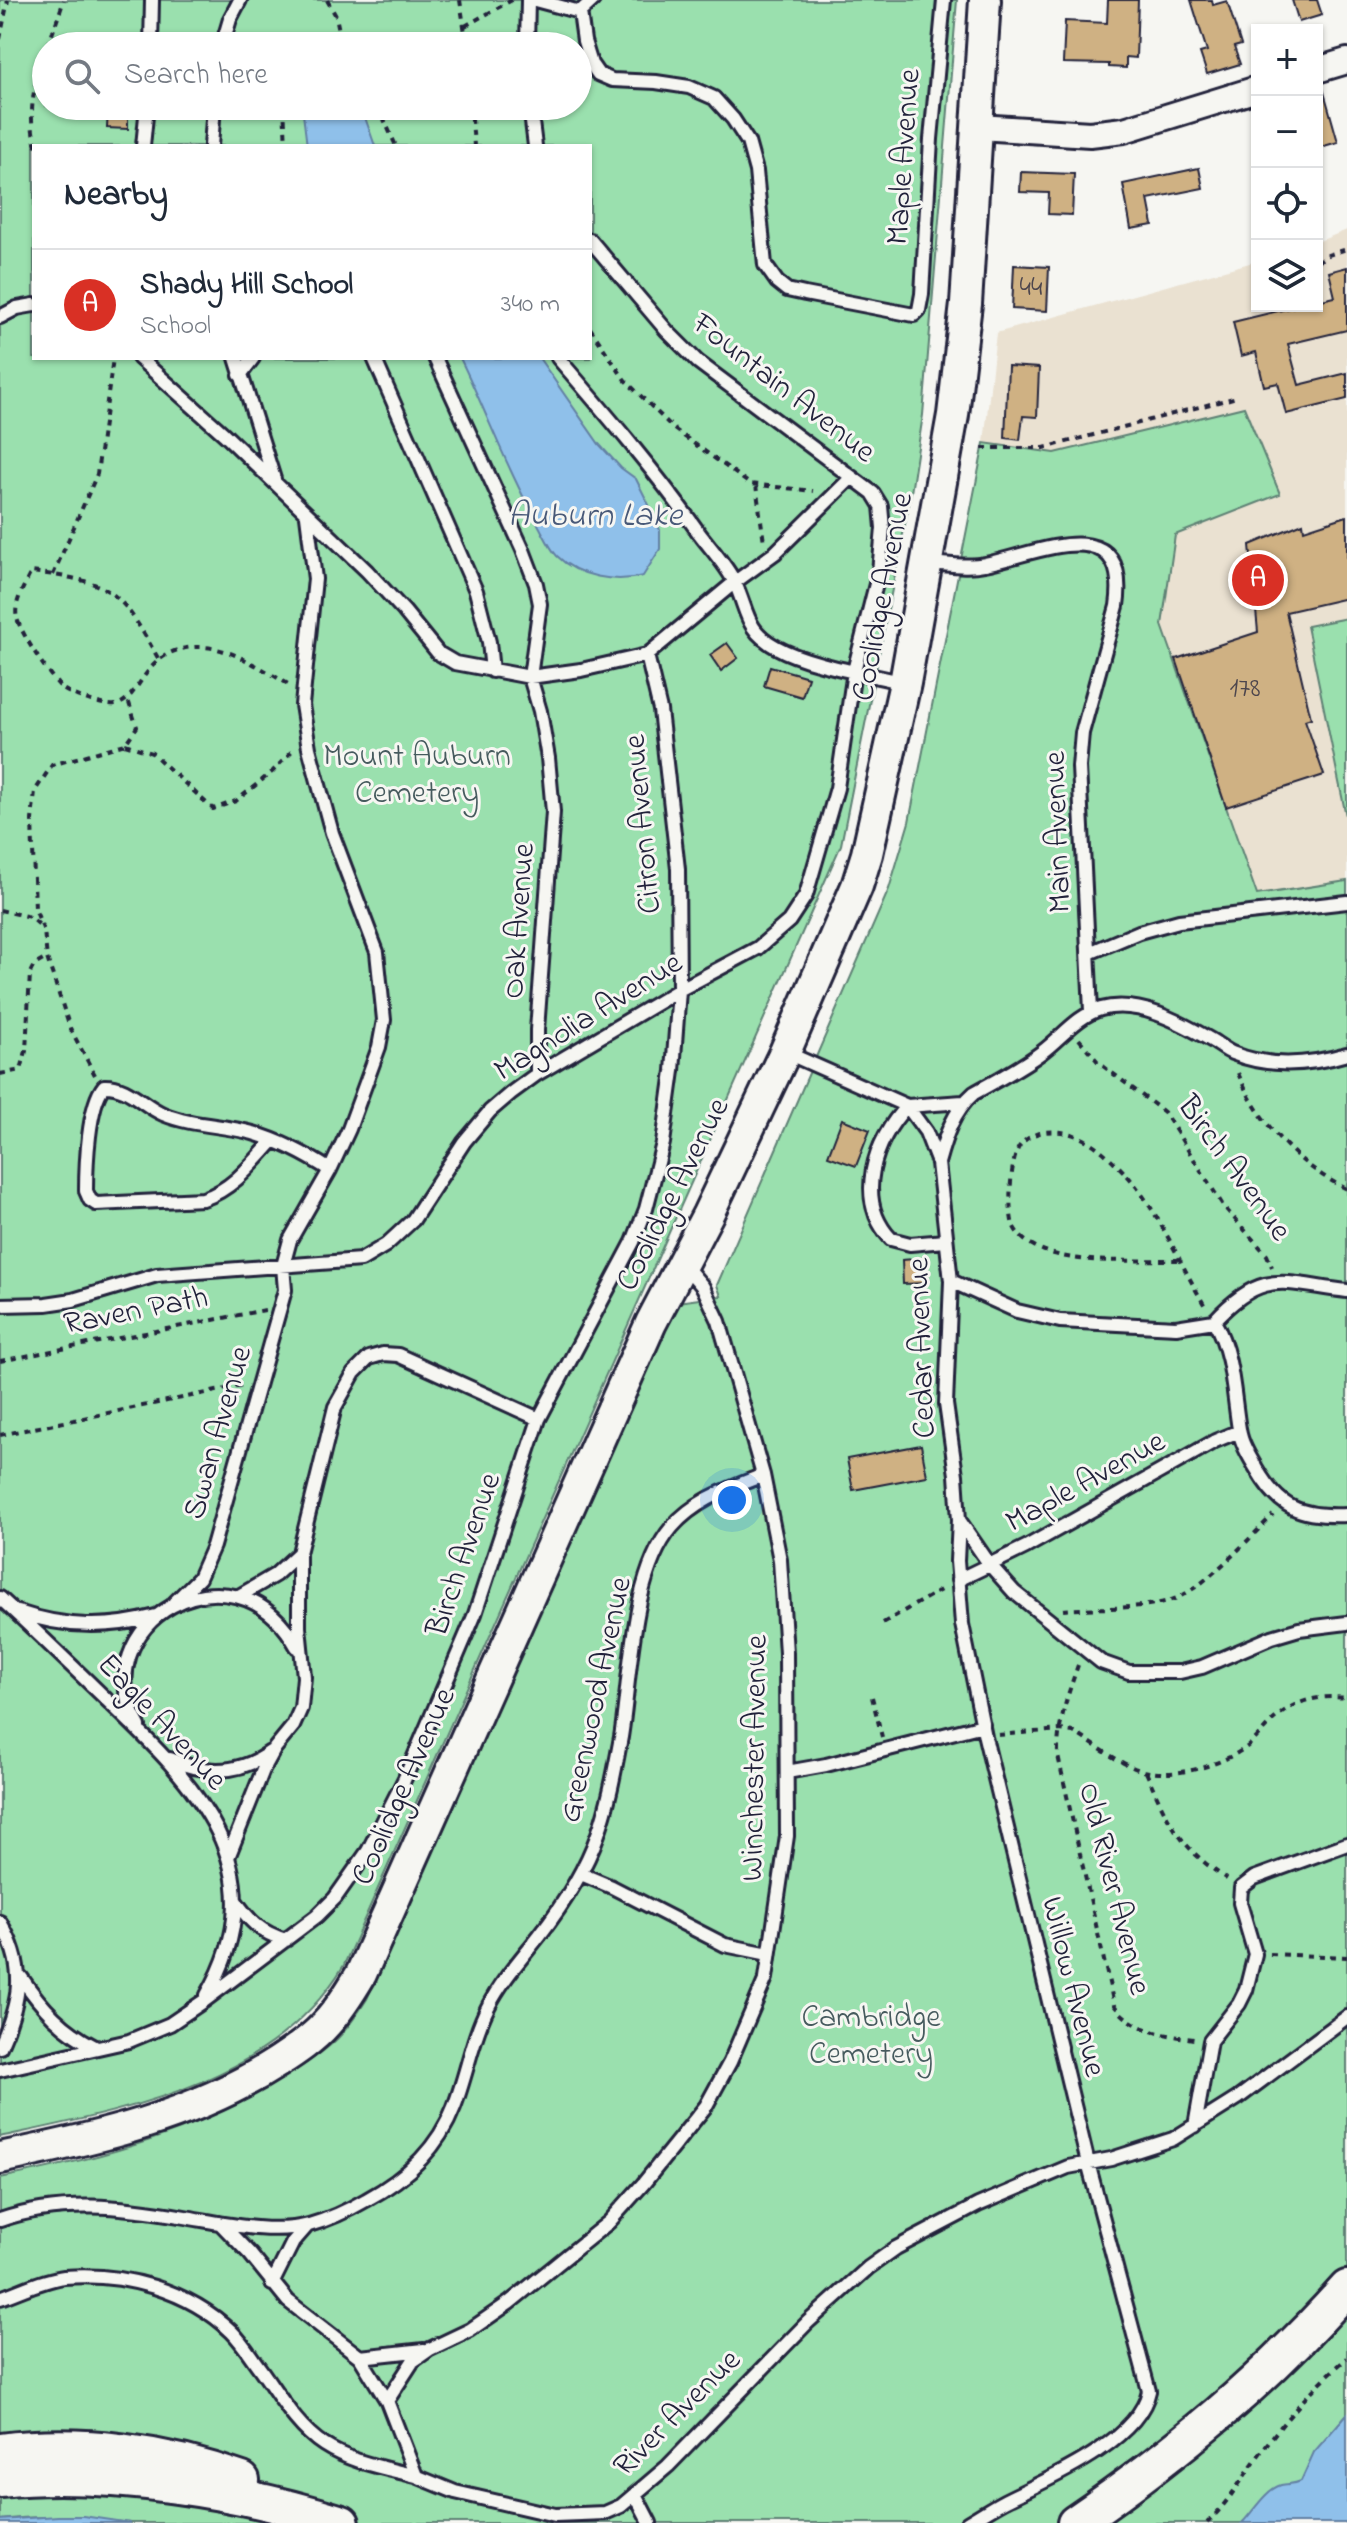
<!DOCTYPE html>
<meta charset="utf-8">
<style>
body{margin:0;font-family:"Indie Flower",sans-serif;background:#f6f6f7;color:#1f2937}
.controls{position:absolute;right:24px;top:24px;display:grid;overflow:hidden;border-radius:0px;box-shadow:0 2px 6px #0004}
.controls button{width:72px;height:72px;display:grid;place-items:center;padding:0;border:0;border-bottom:2px solid #e0e1e3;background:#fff;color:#1f2937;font:40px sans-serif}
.you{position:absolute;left:732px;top:1500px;width:28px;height:28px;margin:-20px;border:6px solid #fff;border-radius:50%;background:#1a73e8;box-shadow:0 0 0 12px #1a73e833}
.badge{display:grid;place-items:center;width:52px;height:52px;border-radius:50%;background:#d93025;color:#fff;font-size:26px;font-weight:700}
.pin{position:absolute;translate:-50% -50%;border:4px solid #fff;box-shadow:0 2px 8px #0006}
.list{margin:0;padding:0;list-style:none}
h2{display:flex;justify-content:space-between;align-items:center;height:104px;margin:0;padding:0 32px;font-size:34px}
h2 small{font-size:26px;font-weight:400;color:#747a83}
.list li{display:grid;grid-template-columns:52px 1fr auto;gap:24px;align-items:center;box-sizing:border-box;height:112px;padding:0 32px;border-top:2px solid #e0e1e3}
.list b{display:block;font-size:30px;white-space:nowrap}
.list p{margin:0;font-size:26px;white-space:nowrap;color:#747a83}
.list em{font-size:26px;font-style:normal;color:#747a83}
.icon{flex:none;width:44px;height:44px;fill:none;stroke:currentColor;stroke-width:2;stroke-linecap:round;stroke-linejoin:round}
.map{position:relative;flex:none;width:1347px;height:2523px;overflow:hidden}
.search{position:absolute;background:#fff;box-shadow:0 2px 6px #0004;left:32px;top:32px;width:560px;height:88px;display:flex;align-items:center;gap:20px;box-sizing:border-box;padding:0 28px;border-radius:44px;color:#747a83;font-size:30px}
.panel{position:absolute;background:#fff;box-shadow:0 2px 6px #0004;left:32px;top:144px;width:560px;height:216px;border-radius:0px}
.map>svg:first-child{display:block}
.built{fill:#eae1d1}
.green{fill:#9ae0ae;stroke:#5e8174;stroke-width:2;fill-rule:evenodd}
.water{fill:#8fc0ea;stroke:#6381a4;stroke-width:2}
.building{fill:#cfb183;stroke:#22223b;stroke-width:2}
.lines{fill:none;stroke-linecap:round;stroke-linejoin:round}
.service-casing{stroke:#22223b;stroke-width:18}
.minor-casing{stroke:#22223b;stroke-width:30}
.tertiary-casing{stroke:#22223b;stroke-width:36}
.secondary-casing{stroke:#22223b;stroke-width:40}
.path{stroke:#22223b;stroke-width:4;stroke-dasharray:6 6;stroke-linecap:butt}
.service{stroke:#f6f6f2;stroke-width:12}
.minor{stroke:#f6f6f2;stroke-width:24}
.tertiary{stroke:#f6f6f2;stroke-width:30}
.secondary{stroke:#f6f6f2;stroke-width:34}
.labels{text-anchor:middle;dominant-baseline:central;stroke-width:6;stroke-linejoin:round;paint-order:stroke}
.number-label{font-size:28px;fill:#4d464d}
.street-label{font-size:32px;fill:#22223b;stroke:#f6f6f2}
.park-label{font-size:32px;fill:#465b5e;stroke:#f6f6f2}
.water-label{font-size:34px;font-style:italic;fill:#485978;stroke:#f6f6f2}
</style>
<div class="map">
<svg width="1347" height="2523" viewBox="0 0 1347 2523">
<rect width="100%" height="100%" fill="#f6f6f2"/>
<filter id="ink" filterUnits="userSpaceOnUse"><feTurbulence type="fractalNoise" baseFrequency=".0125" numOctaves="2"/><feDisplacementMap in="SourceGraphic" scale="16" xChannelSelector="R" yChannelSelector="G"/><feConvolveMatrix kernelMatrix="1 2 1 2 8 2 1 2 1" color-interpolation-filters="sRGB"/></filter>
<g filter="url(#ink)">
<!-- built -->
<path class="built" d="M1347,230v651l-90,15 -95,-271 13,-90 105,-41 -36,-87 -189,46 -71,-10 12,-110 261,-72v45h60v-64z"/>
<!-- green -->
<path class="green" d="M0,0h957l-34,415 -13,84 -69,346 -497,1120c-71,119 -219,145 -344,172zM46,46h532v60h-532zM34,146h556v212h-556z
M1244,407l36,87 -105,41 -13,90 95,270 90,-14v1533l-32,38 -14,30 -9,3h-10l-40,38h-1112c-44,-6 -86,-9 -130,-3v-342c103,-20 199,-46 288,-103 17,-11 35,-22 50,-37 11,-11 20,-25 29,-39l311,-697 43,-6 -4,-11 172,-396 20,-67 75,-379 71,10z
M1347,618v203l-40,-195z"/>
<!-- water -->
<path class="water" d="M302,106h59l14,40h-68z
M460,358h79l60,86 22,24 15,11 13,26 11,25v19l-17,27c-28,7 -65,1 -86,-20 -9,-10 -15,-26 -22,-37 -29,-52 -49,-108 -75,-161z
M1347,2414v109h-105c11,-11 23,-33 39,-38 7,-2 12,0 20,-4l13,-29z
M58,2516h25l47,7h-130v-3z"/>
<!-- building -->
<path class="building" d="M1108,0h30l-2,58 -10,-1v11l-17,-1v-3l-46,-1 2,-42 42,2z
M1191,0h21l1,5 14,-4 14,44 -7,2 6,17 -33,10 -7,-21 7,-2z
M1292,0h25l5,15 -23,7z
M1317,85h5l16,57 -21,6z
M108,109h20v20l-21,-1z
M1199,168l4,20 -55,11 5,26 -22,4 -8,-45z
M1021,172l53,2 -2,41 -24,-1 1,-21 -29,-1z
M1014,265l35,2 -2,44 -35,-2z
M1347,267v63l-59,14 11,41 48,-12v26l-61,15 -8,-31 -14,3 -8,-34 -15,4 -8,-34 65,-16h19v-5l18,-4 -6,-25z
M1008,366l31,2 -2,49 -14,-1 -3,24 -15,-2z
M1347,516v82l-61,14 25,106 -6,2 19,55 -98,32 -50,-148 82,-27 -8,-87 53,-22 1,7z
M727,643l11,15 -17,13 -11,-16z
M770,666l38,11 -6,20 -38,-11z
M842,1119l28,11 -14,36 -28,-10z
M927,1258l1,25 -25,1 -1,-24z
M921,1445l6,31 -74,14 -6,-31z"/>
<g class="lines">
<!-- service casing -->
<g class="service-casing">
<path id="service" d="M535,0l45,12 13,-12
M580,12l4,29 7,23 7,10 14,6 44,2 33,5 25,11 19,21 15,23 8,29 9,94 12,17 10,8 18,4 109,21 5,-5 3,-16 9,-155 13,-139
M151,46l1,-46
M222,46l8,-27 10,-19
M527,46l1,-46
M530,106l5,40
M143,146l4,-40
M211,146l3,-40
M0,317l17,-9 17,-3
M139,358l85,76 143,137 37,40 34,42 17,10 75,14 51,-7 66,-15 88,-73 40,-29 76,-75
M236,358l38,121
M374,358l102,233 13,51 3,29
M435,358l88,192 13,34 4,20 -10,73 10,34 8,47 5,54 -16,218v44
M558,358c49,57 98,114 141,175 12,16 28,33 36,50 13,28 10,47 41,64 32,18 92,27 129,36
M240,375l13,-17
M928,563c19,1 38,5 57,1 49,-9 146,-57 132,42l-35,127 -3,34 12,244
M1089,953l50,-21 40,-11 168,-19
M785,1052l122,54 19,26 12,31 13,118 -5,123 10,71 3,45 -2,41 5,63 23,113 103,426 61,228c-10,49 -98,87 -139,107 -15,7 -29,17 -43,25
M273,1141c-21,23 -40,48 -70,58l-107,5 -6,-4 -4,-9c0,-25 2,-86 18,-105 24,-1 38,19 59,28 29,12 60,11 90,19 27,8 54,22 77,37
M938,1163c7,-26 15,-52 36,-70 23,-13 47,-25 68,-41 19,-14 36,-37 59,-43 37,-10 79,13 110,31 7,4 14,10 21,13 37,15 78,12 115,1
M945,1241l-35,3 -19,-5c-37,-39 -17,-99 16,-133l56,-4
M951,1281l66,30 43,10 116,6 38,-6
M0,1305l46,-1 27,-4 84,-25 204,-15 25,-15 27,-25 51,-78 26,-31 21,-18 26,-19 142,-84 79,-42 31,-27 17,-26 31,-107 17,-117 25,-99 4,-44 -2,-22 -8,-13 -175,-131 -31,-31 -77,-91
M1214,1321c19,33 19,72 25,108 2,14 10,27 17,39 23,41 45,49 91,47
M1214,1321c50,-54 70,-37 133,-30
M959,1520l31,45 24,27 87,70 28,10h51l22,-5 70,-30 27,-8 48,-6
M958,1580l68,-33 189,-106 24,-10
M239,1596l36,-21 24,-22 36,-146 19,-34 15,-15 14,-4 15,1 141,64
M0,1598c36,33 72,68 107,102 87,83 174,168 100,295
M174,1603l25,-25 14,-32 72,-256 -2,-24 7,-26 40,-70 19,-41 30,-82 5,-27 -7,-68 -45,-119 -23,-85 -7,-43 13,-126 -8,-63
M18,1612c47,16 90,17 138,4
M139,1726c-60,-99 95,-195 158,-79
M170,1759c34,15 69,16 100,-7
M787,1772l39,-7 157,-40
M229,1855l34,-85 12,-22 18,-22 8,-18 3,-31 -5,-50v-74
M581,1874l31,13 113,58 44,9
M235,1900c14,21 26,33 51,40
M0,1922c27,45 21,78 0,125
M21,1977c21,31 42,54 76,71
M0,2070l129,-29 41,-17 34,-23 113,-85 18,-18 33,-47 37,-73 70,-164 64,-195 94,-177 13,-33 17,-66 10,-72 6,-81 -1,-121 -18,-159 -13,-55
M1195,2126l15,-85 29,-37 7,-14 9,-36 -15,-51 1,-15 13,-10 93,-34
M0,2220c60,-21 123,-14 185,-3 36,6 88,18 124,8 18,-5 40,-15 57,-25 39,-21 72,-51 88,-93 13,-33 18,-69 34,-100 13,-26 33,-48 51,-71 24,-31 46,-65 59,-102 11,-31 17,-65 23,-97 10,-61 10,-162 51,-210 24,-28 59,-39 91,-52
M220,2223l30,31 38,47 72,56 27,44 29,75 39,16 100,23 50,-2 16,-7 47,-40 140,-144 60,-54 28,-20 82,-43 90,-38 43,-8 62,-20 65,-41 109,-81
M272,2284l21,-42 14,-16
M0,2298c21,-7 41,-18 64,-21 59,-5 125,13 168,55 10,10 18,23 26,34 20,27 37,60 66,79 26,17 61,23 92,31
M360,2357l64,-7
M387,2401l26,-40 17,-12 40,-19 39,-27 100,-81 34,-38 63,-78 24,-44 36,-84 21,-142 -1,-183 -6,-93 -17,-85 -44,-154 -16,-34 -11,-13 -12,-7
M636,2496l14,27"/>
</g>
<!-- minor casing -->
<g class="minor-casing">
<path id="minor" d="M1317,70l30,-9
M978,127l112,7 34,-4 133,-41"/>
</g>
<!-- tertiary casing -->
<g class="tertiary-casing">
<path id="tertiary" d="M0,2158c97,-20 193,-41 278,-96 17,-11 35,-23 48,-38 14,-15 25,-33 35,-50l290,-651 57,-109 77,-162 72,-166 10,-32 38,-171 48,-268 13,-111 19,-304"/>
</g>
<!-- secondary casing -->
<g class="secondary-casing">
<path id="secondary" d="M0,2451c81,-10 165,1 242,29
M0,2480c105,-11 242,11 342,43
M1075,2523c102,-70 189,-142 272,-235"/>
</g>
<!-- path -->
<path class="path" d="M327,0l9,16 6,30
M460,0l7,46
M465,26l47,-26
M0,39l8,-39
M48,46l16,-46
M309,46h28
M284,106l2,40
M378,106l18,40
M471,106l3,40
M36,146c-9,-33 -2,-64 10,-96
M1317,262l11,-7 19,-6
M590,328l35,52 49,49 76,55 63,7
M982,448h62l193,-51
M756,485l8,57
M53,575l44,-101 16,-116
M158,658c-40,-70 -45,-76 -127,-86 -6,13 -18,31 -14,46 3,14 35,63 46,71 8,6 42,18 52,16 27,-5 26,-55 80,-58 34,-2 66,22 95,38
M125,744l27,9 61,56 23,-8 36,-29 21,-22
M0,910l30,7 11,9
M1079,1039l20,24 65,49 60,95 43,48 5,12
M1238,1073c20,49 60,93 109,116
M0,1074l21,-4 5,-19 4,-78 4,-8 13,-7
M95,1075l-25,-47 -23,-70 -3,-27 -9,-22 -3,-89 3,-29 17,-26 73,-21 12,-17 -10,-30
M1178,1260c-44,-1 -111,8 -149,-17 -7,-4 -13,-11 -16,-18 -5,-16 -3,-64 6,-78 5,-8 16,-14 26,-15 33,-4 56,16 78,39 33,34 57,93 82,135
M0,1361l265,-51
M0,1435l241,-49
M1063,1610c34,-3 72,0 105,-9 33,-8 80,-62 105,-86
M883,1623l61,-35
M1078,1665c-10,29 -21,60 -20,91l56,249c19,26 50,30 80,34
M872,1697l10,40
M998,1735l62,-5 13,2c22,12 52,37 76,40 31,5 73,-7 99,-26 11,-9 19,-22 30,-30 20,-17 44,-21 69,-18
M1146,1772c23,51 33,75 81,107
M1270,1954l77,3
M1207,2523c24,-23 40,-53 60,-79 24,-32 50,-60 80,-86"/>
<!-- service -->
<use href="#service" class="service"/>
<!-- minor -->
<use href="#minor" class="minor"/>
<!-- tertiary -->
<use href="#tertiary" class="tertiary"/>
<!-- secondary -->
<use href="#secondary" class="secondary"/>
</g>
</g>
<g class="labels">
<!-- number labels -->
<g class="number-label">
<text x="1031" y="288">44</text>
<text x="1245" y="689">178</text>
</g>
<!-- street labels -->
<g class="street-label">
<text transform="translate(905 157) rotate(-86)">Maple Avenue</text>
<text transform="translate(783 389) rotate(38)">Fountain Avenue</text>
<text transform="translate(884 597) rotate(-79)">Coolidge Avenue</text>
<text transform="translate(644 824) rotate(-95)">Citron Avenue</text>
<text transform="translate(1059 832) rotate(-92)">Main Avenue</text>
<text transform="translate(520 921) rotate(-86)">Oak Avenue</text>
<text transform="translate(589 1018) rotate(-32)">Magnolia Avenue</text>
<text transform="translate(1233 1169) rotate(54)">Birch Avenue</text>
<text transform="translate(674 1195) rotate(-63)">Coolidge Avenue</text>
<text transform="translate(136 1312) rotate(-11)">Raven Path</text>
<text transform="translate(923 1348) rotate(-92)">Cedar Avenue</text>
<text transform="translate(219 1433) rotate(-74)">Swan Avenue</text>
<text transform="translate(1086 1483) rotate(-29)">Maple Avenue</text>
<text transform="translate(465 1555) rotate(-71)">Birch Avenue</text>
<text transform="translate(597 1700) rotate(-78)">Greenwood Avenue</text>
<text transform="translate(161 1723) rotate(47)">Eagle Avenue</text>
<text transform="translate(756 1758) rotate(-89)">Winchester Avenue</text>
<text transform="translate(405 1787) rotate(-66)">Coolidge Avenue</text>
<text transform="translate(1113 1889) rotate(76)">Old River Avenue</text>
<text transform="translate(1072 1987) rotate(76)">Willow Avenue</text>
<text transform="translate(678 2414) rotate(-45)">River Avenue</text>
</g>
<!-- park labels -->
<g class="park-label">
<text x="417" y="757">Mount Auburn<tspan x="417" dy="37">Cemetery</tspan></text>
<text x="871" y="2018">Cambridge<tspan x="871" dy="37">Cemetery</tspan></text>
</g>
<!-- water labels -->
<g class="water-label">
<text x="595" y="517">Auburn Lake</text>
</g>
</g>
</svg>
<div class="controls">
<button>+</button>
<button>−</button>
<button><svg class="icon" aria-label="locate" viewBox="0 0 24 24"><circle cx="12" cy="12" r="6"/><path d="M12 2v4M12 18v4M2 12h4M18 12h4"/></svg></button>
<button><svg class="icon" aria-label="layers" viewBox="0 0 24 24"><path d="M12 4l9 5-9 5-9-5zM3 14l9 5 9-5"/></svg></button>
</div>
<div class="you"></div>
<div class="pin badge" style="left:1258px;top:580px">A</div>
<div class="search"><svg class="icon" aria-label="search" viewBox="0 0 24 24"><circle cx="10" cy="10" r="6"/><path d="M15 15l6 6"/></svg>Search here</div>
<section class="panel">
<h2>Nearby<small></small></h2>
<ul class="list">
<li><span class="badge">A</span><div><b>Shady Hill School</b><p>School</p></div><em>340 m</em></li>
</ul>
</section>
</div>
